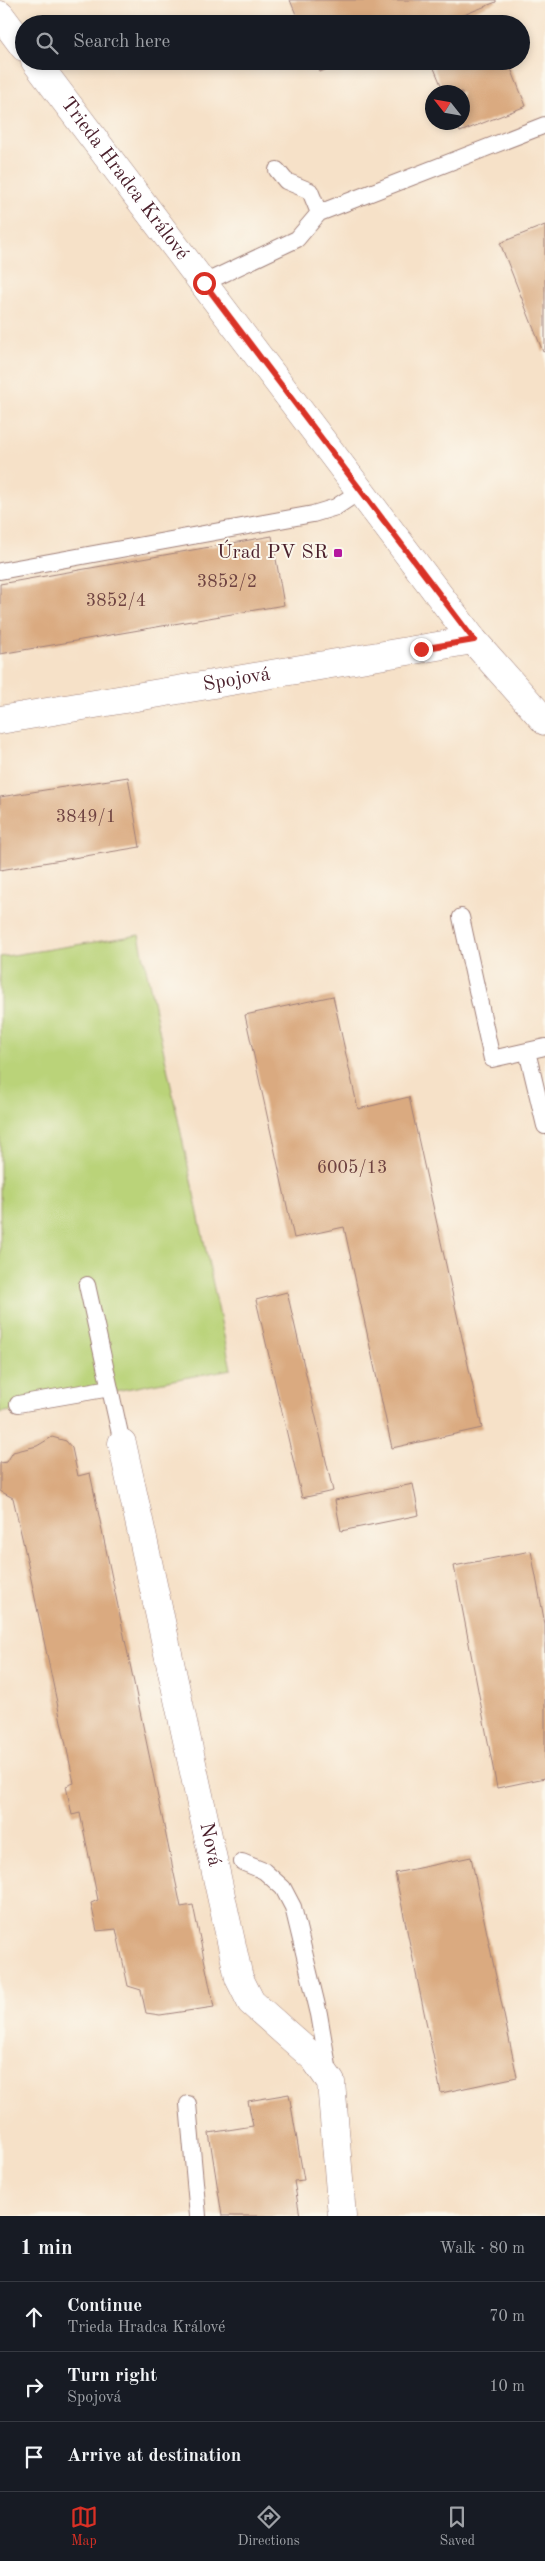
<!DOCTYPE html>
<meta charset="utf-8">
<style>
body{margin:0;font-family:"Old Standard TT",serif;background:#242831;color:#f1f3f6}
.compass{position:absolute;left:425px;top:85px;width:45px;height:45px;border-radius:50%;background:#171b24;box-shadow:0 2px 8px #0003;rotate:301deg}
.stop{position:absolute;width:15px;height:15px;margin:-11px;border:4px solid #d93025;border-radius:50%;background:#fff}
.stop.end{background:#d93025;border-color:#fff;box-shadow:0 1px 5px #0008}
.list{margin:0;padding:0;list-style:none}
h2{display:flex;justify-content:space-between;align-items:center;height:65px;margin:0;padding:0 20px;font-size:21px}
h2 small{font-size:16px;font-weight:400;color:#9ea1a6}
.list li{display:grid;grid-template-columns:32px 1fr auto;gap:15px;align-items:center;box-sizing:border-box;height:70px;padding:0 20px;border-top:1px solid #363941}
.list b{display:block;font-size:19px;white-space:nowrap}
.list p{margin:0;font-size:16px;white-space:nowrap;color:#9ea1a6}
.list em{font-size:16px;font-style:normal;color:#9ea1a6}
.icon{flex:none;width:28px;height:28px;fill:none;stroke:currentColor;stroke-width:2;stroke-linecap:round;stroke-linejoin:round}
.map{position:relative;flex:none;width:545px;height:2216px;overflow:hidden}
.search{position:absolute;background:#171b24;box-shadow:0 2px 8px #0003;left:15px;right:15px;top:15px;height:55px;display:flex;align-items:center;gap:12px;box-sizing:border-box;padding:0 18px;border-radius:28px;color:#9ea1a6;font-size:19px}
.sheet{height:275px;background:#171b24}
nav{display:flex;justify-content:space-around;align-items:center;box-sizing:border-box;height:70px;border-top:1px solid #363941;background:#171b24;font-size:14px;color:#9ea1a6}
nav a{display:grid;justify-items:center;gap:2px}
nav .on{color:#d93025}
.map>svg:first-child{display:block}
.green{fill:#bad379;stroke:#827952}
.building{fill:#daaa80}
.lines{fill:none;stroke-linecap:round;stroke-linejoin:round}
.service-casing{stroke:#a0807a;stroke-width:18}
.minor-casing{stroke:#a0807a;stroke-width:29}
.tertiary-casing{stroke:#a0807a;stroke-width:29}
.service{stroke:#fff;stroke-width:16}
.minor{stroke:#fff;stroke-width:28}
.tertiary{stroke:#fff;stroke-width:28}
.route{stroke:#d93025;stroke-width:6}
.poi-dot{fill:#b5179e;stroke:#fbf7ec;stroke-width:2}
.labels{text-anchor:middle;dominant-baseline:central;stroke-width:4;stroke-linejoin:round;paint-order:stroke}
.number-label{font-size:18px;fill:#6e4240}
.street-label{font-size:20px;fill:#4a1f2b;stroke:#fbf7ec}
.poi-label{font-size:20px;fill:#4a1f2b;stroke:#fbf7ec;text-anchor:end}
</style>
<div class="map">
<svg width="545" height="2216" viewBox="0 0 545 2216">
<rect width="100%" height="100%" fill="#fbf7ec"/>
<filter id="ink" filterUnits="userSpaceOnUse"><feTurbulence type="fractalNoise" baseFrequency=".02" numOctaves="2"/><feDisplacementMap in="SourceGraphic" scale="10" xChannelSelector="R" yChannelSelector="G"/><feConvolveMatrix kernelMatrix="1 2 1 2 8 2 1 2 1" color-interpolation-filters="sRGB"/></filter>
<filter id="wash" filterUnits="userSpaceOnUse"><feTurbulence type="fractalNoise" baseFrequency=".0096" numOctaves="4" result="noise"/><feDisplacementMap in="SourceGraphic" scale="20" xChannelSelector="R" yChannelSelector="G"/><feGaussianBlur stdDeviation="1.12" result="paint"/><feColorMatrix in="noise" values="0 0 0 0 0 0 0 0 0 0 0 0 0 0 0 0 0 1.4 0 .05"/><feComposite in="paint" operator="in"/></filter>
<g filter="url(#wash)">
<rect width="100%" height="100%" fill="#f6e1c8"/>
<!-- green -->
<path class="green" d="M139,935l92,434 -231,44v-456z"/>
<g id="blocks">
<!-- building -->
<path class="building" d="M290,0h206v2l-55,22h-141z
M316,61h30l-26,11z
M431,61h77l18,45 -66,26 -4,-10h6v-30h-18z
M545,225v126l-2,1 -43,-109z
M272,536l12,69 -284,49v-70z
M128,777l12,70 -140,23v-73z
M333,996l25,113 51,-12 73,331 -90,20 -48,-221 -50,11 -49,-223z
M287,1292l46,199 -31,7 -46,-198z
M52,1437l14,4 6,7 6,28 12,-3 91,434 12,-2 21,102 -54,8 -14,-2 -5,-23 -13,-4 -12,-57 -19,2 -6,-28 7,-3 -18,-87 -8,2 -6,-29 8,-3 -50,-237 -11,-48 -13,-7v-28l7,-1 6,-10 24,-6z
M413,1484l6,31 -78,16 -6,-31z
M531,1551l14,73v154l-48,10 -43,-222z
M471,1857l46,220 -76,16 -46,-220z
M289,2094l15,86 -10,1 6,35h-78l-13,-83 44,-7 -5,-25z"/>
</g>
</g>
<g filter="url(#ink)">
<use href="#blocks" fill-opacity="0" stroke="#a0807a" stroke-width="1"/>
<g class="lines">
<!-- service casing -->
<g class="service-casing">
<path id="service" d="M319,213l226,-88
M204,283l93,-44 22,-26 -9,-22 -24,-10 -9,-11
M0,571l313,-57 23,-7 24,-16
M461,917l31,142 53,-12
M527,1051l18,75
M87,1285l35,158
M18,1404l92,-16
M242,1862l22,9 19,17 10,19 26,107 10,58
M188,2104l10,112"/>
</g>
<!-- minor casing -->
<g class="minor-casing">
<g id="minor">
<path id="s1" d="M0,720l473,-80"/>
<path id="s2" d="M122,1443l117,535 12,24 63,56 17,24 11,134"/>
</g>
</g>
<!-- tertiary casing -->
<g class="tertiary-casing">
<g id="tertiary">
<path d="M0,15l24,32"/>
<path id="s3" d="M35,61l438,579 72,81"/>
</g>
</g>
<!-- service -->
<use href="#service" class="service"/>
<!-- minor -->
<use href="#minor" class="minor"/>
<!-- tertiary -->
<use href="#tertiary" class="tertiary"/>
</g>
</g>
<g class="lines" filter="url(#ink)">
<!-- route -->
<path class="route" d="M204,283l270,357 -53,9"/>
</g>
<!-- markers -->
<rect class="poi-dot" x="333" y="548" width="10" height="10" rx="2.5"/>
<g class="labels">
<!-- number labels -->
<g class="number-label">
<text x="227" y="582">3852/2</text>
<text x="116" y="601">3852/4</text>
<text x="86" y="817">3849/1</text>
<text x="352" y="1168">6005/13</text>
</g>
<!-- street labels -->
<g class="street-label">
<text stroke="none"><textPath href="#s3" startOffset="148">Trieda Hradca Králové</textPath></text>
<text stroke="none"><textPath href="#s1" startOffset="240">Spojová</textPath></text>
<text stroke="none"><textPath href="#s2" startOffset="411">Nová</textPath></text>
</g>
<!-- poi labels -->
<g class="poi-label">
<text x="328" y="553">Úrad PV SR</text>
</g>
</g>
</svg>
<svg class="compass" viewBox="-18 -18 36 36"><path d="M0-13l5 13h-10z" fill="#e53935"/><path d="M0 13l5-13h-10z" fill="#9ea1a6"/></svg>
<div class="stop" style="left:204px;top:283px"></div>
<div class="stop end" style="left:421px;top:649px"></div>
<div class="search"><svg class="icon" aria-label="search" viewBox="0 0 24 24"><circle cx="10" cy="10" r="6"/><path d="M15 15l6 6"/></svg>Search here</div>
</div>
<section class="sheet">
<h2>1 min<small>Walk · 80 m</small></h2>
<ul class="list">
<li><svg class="icon" aria-label="ahead" viewBox="0 0 24 24"><path d="M12 20V5M6 11l6-6 6 6"/></svg><div><b>Continue</b><p>Trieda Hradca Králové</p></div><em>70 m</em></li>
<li><svg class="icon" aria-label="right" viewBox="0 0 24 24"><path d="M7 20v-9h11M14 6l5 5-5 5"/></svg><div><b>Turn right</b><p>Spojová</p></div><em>10 m</em></li>
<li><svg class="icon" aria-label="arrive" viewBox="0 0 24 24"><path d="M6 21V4h12l-3 4 3 4H6"/></svg><div><b>Arrive at destination</b></div></li>
</ul>
</section>
<nav>
<a class="on"><svg class="icon" aria-label="map" viewBox="0 0 24 24"><path d="M3 6l6-2 6 2 6-2v14l-6 2-6-2-6 2zM9 4v14M15 6v14"/></svg>Map</a>
<a><svg class="icon" aria-label="directions" viewBox="0 0 24 24"><path d="M12 3l9 9-9 9-9-9zM9 14v-3h6M13 9l2 2-2 2"/></svg>Directions</a>
<a><svg class="icon" aria-label="saved" viewBox="0 0 24 24"><path d="M7 4h10v16l-5-4-5 4z"/></svg>Saved</a>
</nav>
